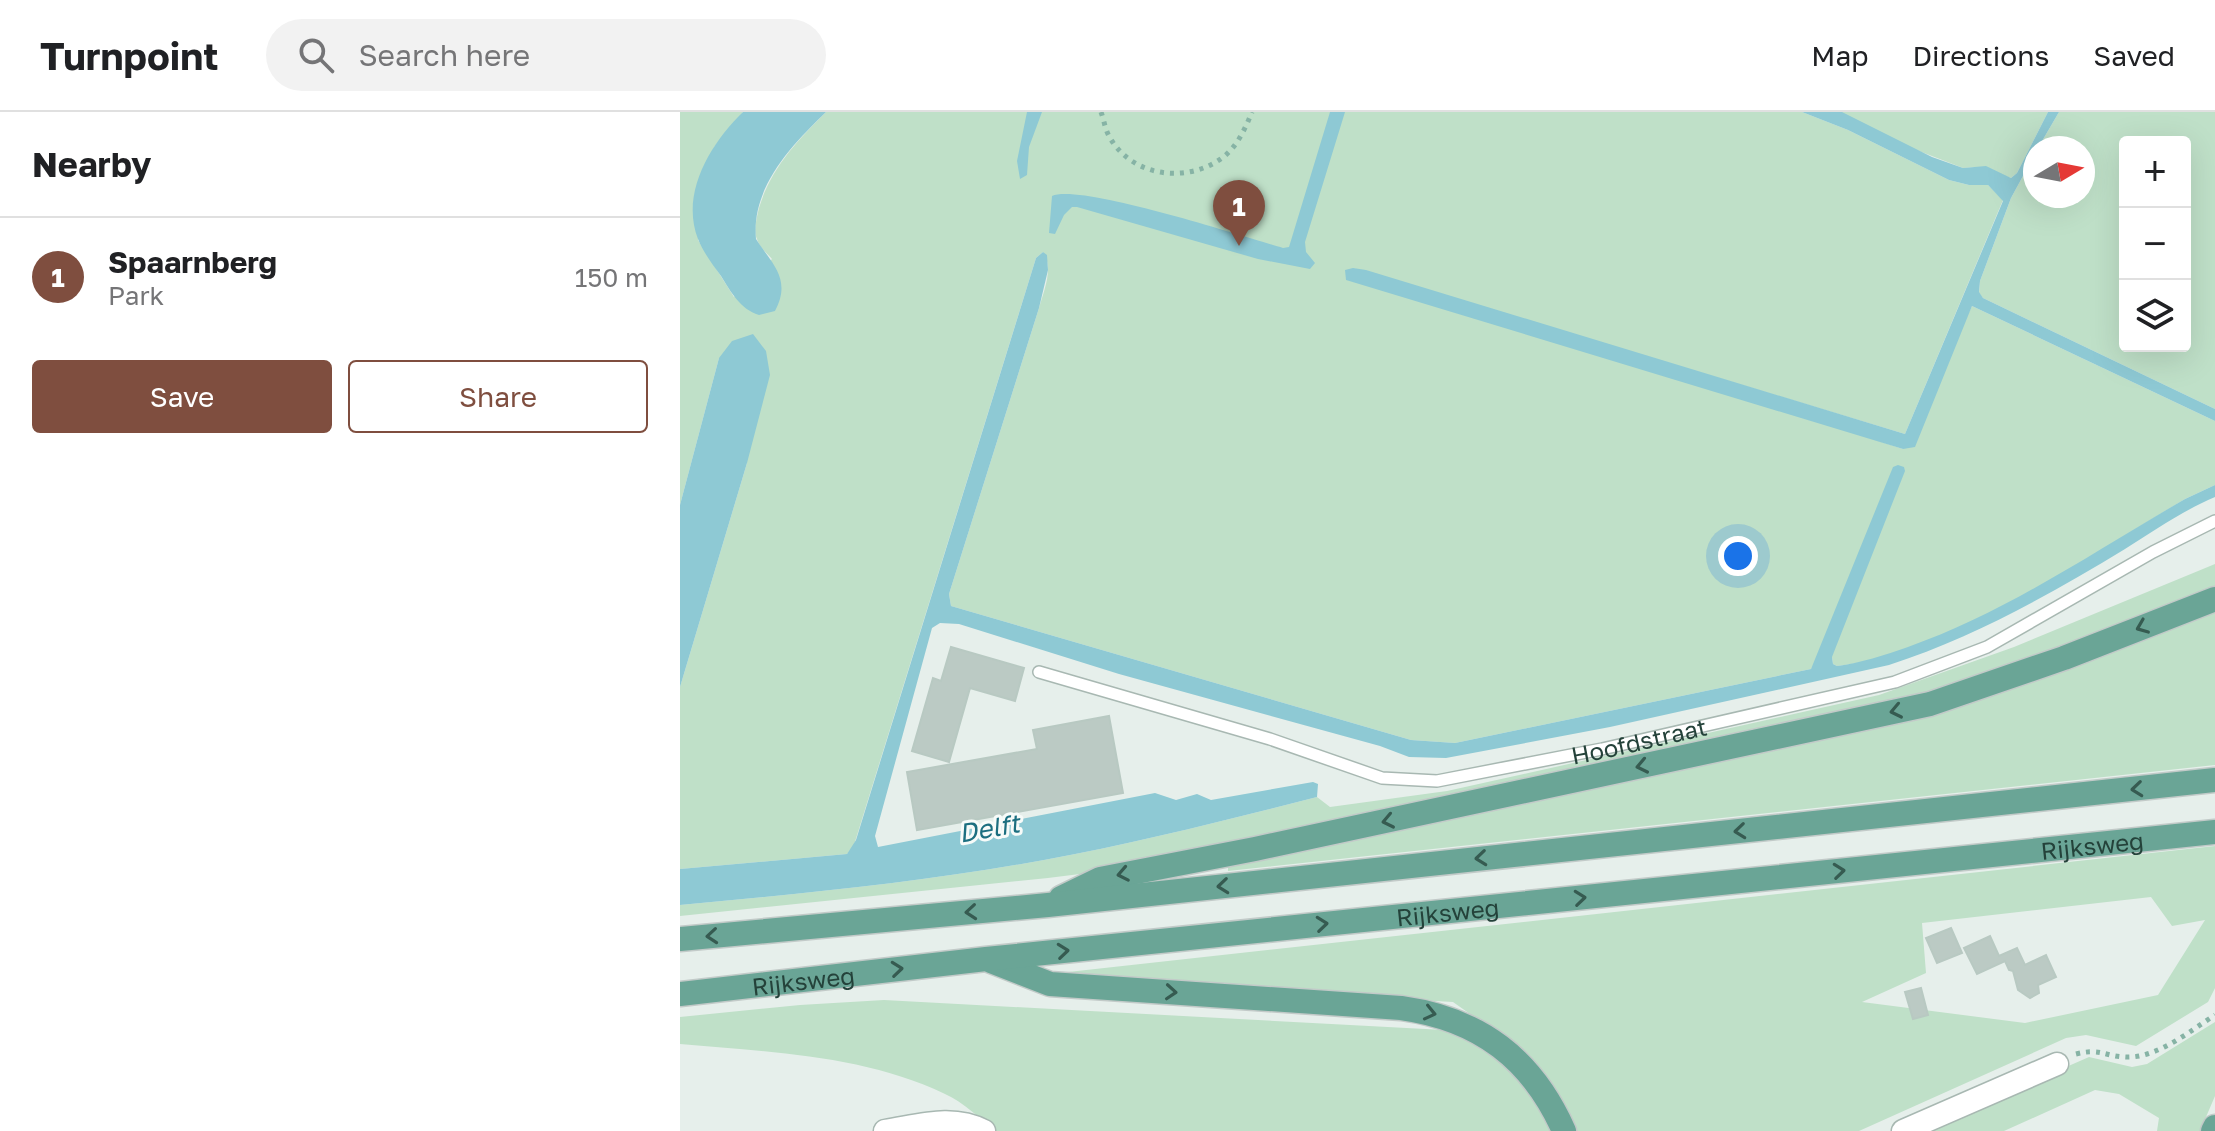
<!DOCTYPE html>
<meta charset="utf-8">
<style>
body{margin:0;font-family:"Golos Text",sans-serif;background:#f2f2f2;color:#202124}
.controls{position:absolute;right:24px;top:24px;display:grid;overflow:hidden;border-radius:8px;box-shadow:0 8px 32px #0002}
.controls button{width:72px;height:72px;display:grid;place-items:center;padding:0;border:0;border-bottom:2px solid #e0e0e0;background:#fff;color:#202124;font:40px sans-serif}
.compass{position:absolute;left:1343px;top:24px;width:72px;height:72px;border-radius:50%;background:#fff;box-shadow:0 8px 32px #0002;rotate:80deg}
.you{position:absolute;left:1058px;top:444px;width:28px;height:28px;margin:-20px;border:6px solid #fff;border-radius:50%;background:#1a73e8;box-shadow:0 0 0 12px #1a73e833}
.badge{display:grid;place-items:center;width:52px;height:52px;border-radius:50%;background:#7f4e3f;color:#fff;font-size:26px;font-weight:700}
.pin{position:absolute;translate:-50% -66px;filter:drop-shadow(0 2px 4px #0008)}
.pin::after{content:'';position:absolute;top:42px;width:28px;height:24px;background:inherit;clip-path:polygon(0 0,100% 0,50% 100%)}
.list{margin:0;padding:0;list-style:none}
h2{display:flex;justify-content:space-between;align-items:center;height:104px;margin:0;padding:0 32px;font-size:34px}
h2 small{font-size:26px;font-weight:400;color:#757577}
.list li{display:grid;grid-template-columns:52px 1fr auto;gap:24px;align-items:center;box-sizing:border-box;height:120px;padding:0 32px;border-top:2px solid #e0e0e0}
.list b{display:block;font-size:30px;white-space:nowrap}
.list p{margin:0;font-size:26px;white-space:nowrap;color:#757577}
.list em{font-size:26px;font-style:normal;color:#757577}
.actions{display:flex;gap:16px;padding:24px 32px}
.actions a{flex:1;padding:18px 0;border:2px solid #7f4e3f;border-radius:8px;text-align:center;font-size:28px;color:#7f4e3f}
.actions .main{background:#7f4e3f;color:#fff}
.icon{flex:none;width:44px;height:44px;fill:none;stroke:currentColor;stroke-width:2;stroke-linecap:round;stroke-linejoin:round}
.map{position:relative;flex:none;width:1535px;height:1019px;overflow:hidden}
header{display:flex;align-items:center;gap:48px;box-sizing:border-box;height:112px;padding:0 40px;background:#fff;border-bottom:2px solid #e0e0e0}
header strong{font-size:38px}
nav{display:flex;gap:44px;margin-inline-start:auto;font-size:28px}
.search{width:560px;height:72px;background:#f2f2f2;display:flex;align-items:center;gap:20px;box-sizing:border-box;padding:0 28px;border-radius:44px;color:#757577;font-size:30px}
main{display:flex}
aside{flex:1;background:#fff}
.map>svg:first-child{display:block}
.green{fill:#bfe0c8;fill-rule:evenodd}
.water{fill:#8ec9d4}
.building{fill:#bbcac4;stroke:#b8c9c2;stroke-width:2}
.lines{fill:none;stroke-linecap:round;stroke-linejoin:round}
.service-casing{stroke:#a8b8b2;stroke-width:14}
.minor-casing{stroke:#a8b8b2;stroke-width:25}
.primary-casing{stroke:#c2cac8;stroke-width:27}
.path{stroke:#86b3a5;stroke-width:5;stroke-dasharray:4 6;stroke-linecap:butt}
.service{stroke:#fff;stroke-width:11}
.minor{stroke:#fff;stroke-width:22}
.primary{stroke:#6aa596;stroke-width:24}
.oneway{stroke:#365b51}
.labels{text-anchor:middle;dominant-baseline:central;stroke-width:6;stroke-linejoin:round;paint-order:stroke}
.street-label{font-size:24px;fill:#24423a;stroke:#f7fbf9}
.water-label{font-size:26px;font-style:italic;fill:#1c6f80;stroke:#f7fbf9}
</style>
<header>
<strong>Turnpoint</strong>
<div class="search"><svg class="icon" aria-label="search" viewBox="0 0 24 24"><circle cx="10" cy="10" r="6"/><path d="M15 15l6 6"/></svg>Search here</div>
<nav><a>Map</a><a>Directions</a><a>Saved</a></nav>
</header>
<main>
<aside>
<h2>Nearby<small></small></h2>
<ul class="list">
<li><span class="badge">1</span><div><b>Spaarnberg</b><p>Park</p></div><em>150 m</em></li>
</ul>
<div class="actions"><a class="main">Save</a><a>Share</a></div>
</aside>
<div class="map">
<svg width="1535" height="1019" viewBox="0 0 1535 1019">
<rect width="100%" height="100%" fill="#e6efeb"/>
<!-- green -->
<path class="green" d="M0,0h63l-28,34 -8,15 -9,79 36,57 38,-38c-5,-6 -13,-12 -15,-20 -4,-9 0,-22 2,-31 12,-40 38,-67 67,-96h976l46,18 101,50 20,5h19l15,15 -98,234 -552,-166 550,181 69,-143 243,115v64l-30,14c-98,58 -234,154 -348,167l-4,-2 -1,-7 -17,5 -4,7 -356,74 -44,-3 -460,-134 -2,-12 90,-286c5,-18 15,-40 4,-56l-7,6 -182,587 -7,9 -167,15v-182l67,-224 -28,-105 -39,147z
M1138,0h230l-31,61 -6,5 -34,-11 -14,1z
M1379,0h156v297l-232,-111 -4,-5 1,-12 31,-83 24,-44v42h48v-48h-45zM1445,30h60v204h-60z
M1535,452v28l-234,89 -853,187 -80,10 -368,38v-11c121,-11 244,-23 364,-45 92,-17 183,-40 273,-63l13,10 117,-16 432,-96 135,-48z
M1535,495v158l-987,106v-4l599,-129z
M1535,734v142l-7,14 -72,44 -50,-11 -20,3 -207,93h-287l-75,-98 -44,-31 -393,-22 -1,-7zM1471,785l21,29 33,-6 -47,75 -133,28 -163,-21 64,-29 -4,-50z
M204,888l579,31 42,29 41,55 7,16h-559c-15,-14 -30,-28 -49,-37 -81,-39 -177,-42 -265,-50v-27l120,-12z
M1535,910v74l-15,35h-43l2,-13 -40,-24 -24,-4 -91,41h-84l169,-74 43,10 15,-3z"/>
<!-- water -->
<path class="water" d="M63,0h83c-34,33 -75,75 -70,127 16,25 36,40 19,72l-16,4c-19,-6 -28,-23 -38,-39 -8,-11 -18,-24 -23,-37 -18,-46 13,-96 45,-127z
M347,0h15l-13,35 -2,28 -7,4 -3,-18z
M650,0h15l-40,130 1,10 9,11 -5,6 -52,-10 -181,-52h-5l-8,8 -9,19 -6,-1 3,-37c28,-13 193,41 231,52l6,-1z
M1122,0h40l90,45 31,11 23,-2 25,12 6,-5 31,-61h11l-21,36h-3v6l-24,44 -31,83 -1,11 4,6 232,111v12l-243,-115 -57,141 -12,2 -557,-169 -1,-10 8,-2 13,2 539,164 98,-233 -15,-16h-19l-20,-5 -101,-50z
M363,140l4,3 1,15 -9,38 -90,286 2,12 460,134 44,3 356,-74 82,-202 5,-2 6,2 1,4 -73,186 1,7 4,2c23,-3 48,-11 71,-19 99,-35 187,-96 277,-148l30,-14v12c-33,14 -61,34 -90,52 -76,46 -152,89 -236,116l-279,62 -164,31 -37,-1 -29,-11 -261,-72 -160,-50 -19,-1 -8,5 -57,208 3,11 277,-54 21,7 21,-6 14,6 102,-18 5,2 -1,13c-90,23 -181,46 -273,63 -120,22 -243,34 -364,45v-36l167,-15 9,-14 180,-582z
M73,222l13,17 4,24 -23,88 -67,224v-182l39,-147 13,-17z"/>
<!-- building -->
<path class="building" d="M271,535l73,21 -9,33 -45,-13 -21,74 -37,-11 21,-73 8,3z
M429,604l14,77 -206,37 -10,-58 130,-23 -4,-19z
M1271,816l11,25 -25,10 -11,-25z
M1310,824l9,20 18,-8 8,17 21,-10 10,22 -18,8 1,8 -9,5 -12,-8 -5,-19 -4,-1 -4,-9 -28,13 -13,-26z
M1241,876l7,27 -15,4 -8,-27z"/>
<g class="lines">
<!-- service casing -->
<g class="service-casing">
<g id="service">
<path id="s1" d="M359,560l231,67 112,39 55,3 165,-32 293,-67 92,-35 166,-95 62,-31"/>
</g>
</g>
<!-- minor casing -->
<g class="minor-casing">
<path id="minor" d="M205,1019c33,-5 67,-17 99,0
M1223,1019l154,-67"/>
</g>
<!-- primary casing -->
<g class="primary-casing">
<g id="primary">
<path d="M381,786l39,-19 155,-30 675,-145 134,-46 151,-59"/>
<path d="M0,827l368,-34 1167,-125"/>
<path d="M311,849l59,23 351,24c79,11 131,51 163,123"/>
<path id="s2" d="M0,882l306,-35 1229,-127"/>
<path d="M1533,1019l2,-4"/>
</g>
</g>
<!-- path -->
<path class="path" d="M421,0c3,8 4,17 8,24 22,41 77,48 113,22 15,-11 23,-29 30,-46
M1396,942c24,-6 28,2 49,3 31,2 65,-26 90,-42"/>
<!-- service -->
<use href="#service" class="service"/>
<!-- minor -->
<use href="#minor" class="minor"/>
<!-- primary -->
<use href="#primary" class="primary"/>
</g>
<!-- one-way arrows -->
<defs><path id="oneway-chevron" d="M-2-3.5L2.5 0L-2 3.5" fill="none" stroke-width="1.6" stroke-linecap="round" stroke-linejoin="round" transform="scale(2)"/></defs>
<g class="oneway">
<use href="#oneway-chevron" transform="translate(1462 515) rotate(158)"/>
<use href="#oneway-chevron" transform="translate(1216 599) rotate(168)"/>
<use href="#oneway-chevron" transform="translate(962 654) rotate(168)"/>
<use href="#oneway-chevron" transform="translate(1457 677) rotate(174)"/>
<use href="#oneway-chevron" transform="translate(708 709) rotate(168)"/>
<use href="#oneway-chevron" transform="translate(1060 719) rotate(174)"/>
<use href="#oneway-chevron" transform="translate(801 746) rotate(174)"/>
<use href="#oneway-chevron" transform="translate(1159 759) rotate(-6)"/>
<use href="#oneway-chevron" transform="translate(443 762) rotate(169)"/>
<use href="#oneway-chevron" transform="translate(543 774) rotate(174)"/>
<use href="#oneway-chevron" transform="translate(900 786) rotate(-6)"/>
<use href="#oneway-chevron" transform="translate(291 800) rotate(175)"/>
<use href="#oneway-chevron" transform="translate(642 812) rotate(-6)"/>
<use href="#oneway-chevron" transform="translate(32 824) rotate(175)"/>
<use href="#oneway-chevron" transform="translate(383 839) rotate(-6)"/>
<use href="#oneway-chevron" transform="translate(217 857) rotate(-6)"/>
<use href="#oneway-chevron" transform="translate(491 880) rotate(4)"/>
<use href="#oneway-chevron" transform="translate(750 901) rotate(13)"/>
</g>
<g class="labels">
<!-- street labels -->
<g class="street-label">
<text stroke="none"><textPath href="#s1" startOffset="620">Hoofdstraat</textPath></text>
<text stroke="none"><textPath href="#s2" startOffset="1420">Rijksweg</textPath></text>
<text stroke="none"><textPath href="#s2" startOffset="772">Rijksweg</textPath></text>
<text stroke="none"><textPath href="#s2" startOffset="124">Rijksweg</textPath></text>
</g>
<!-- water labels -->
<g class="water-label">
<text transform="translate(309 716) rotate(-10)">Delft</text>
</g>
</g>
</svg>
<div class="controls">
<button>+</button>
<button>−</button>
<button><svg class="icon" aria-label="layers" viewBox="0 0 24 24"><path d="M12 4l9 5-9 5-9-5zM3 14l9 5 9-5"/></svg></button>
</div>
<svg class="compass" viewBox="-18 -18 36 36"><path d="M0-13l5 13h-10z" fill="#e53935"/><path d="M0 13l5-13h-10z" fill="#757577"/></svg>
<div class="you"></div>
<div class="pin badge" style="left:559px;top:134px">1</div>
</div>
</main>
